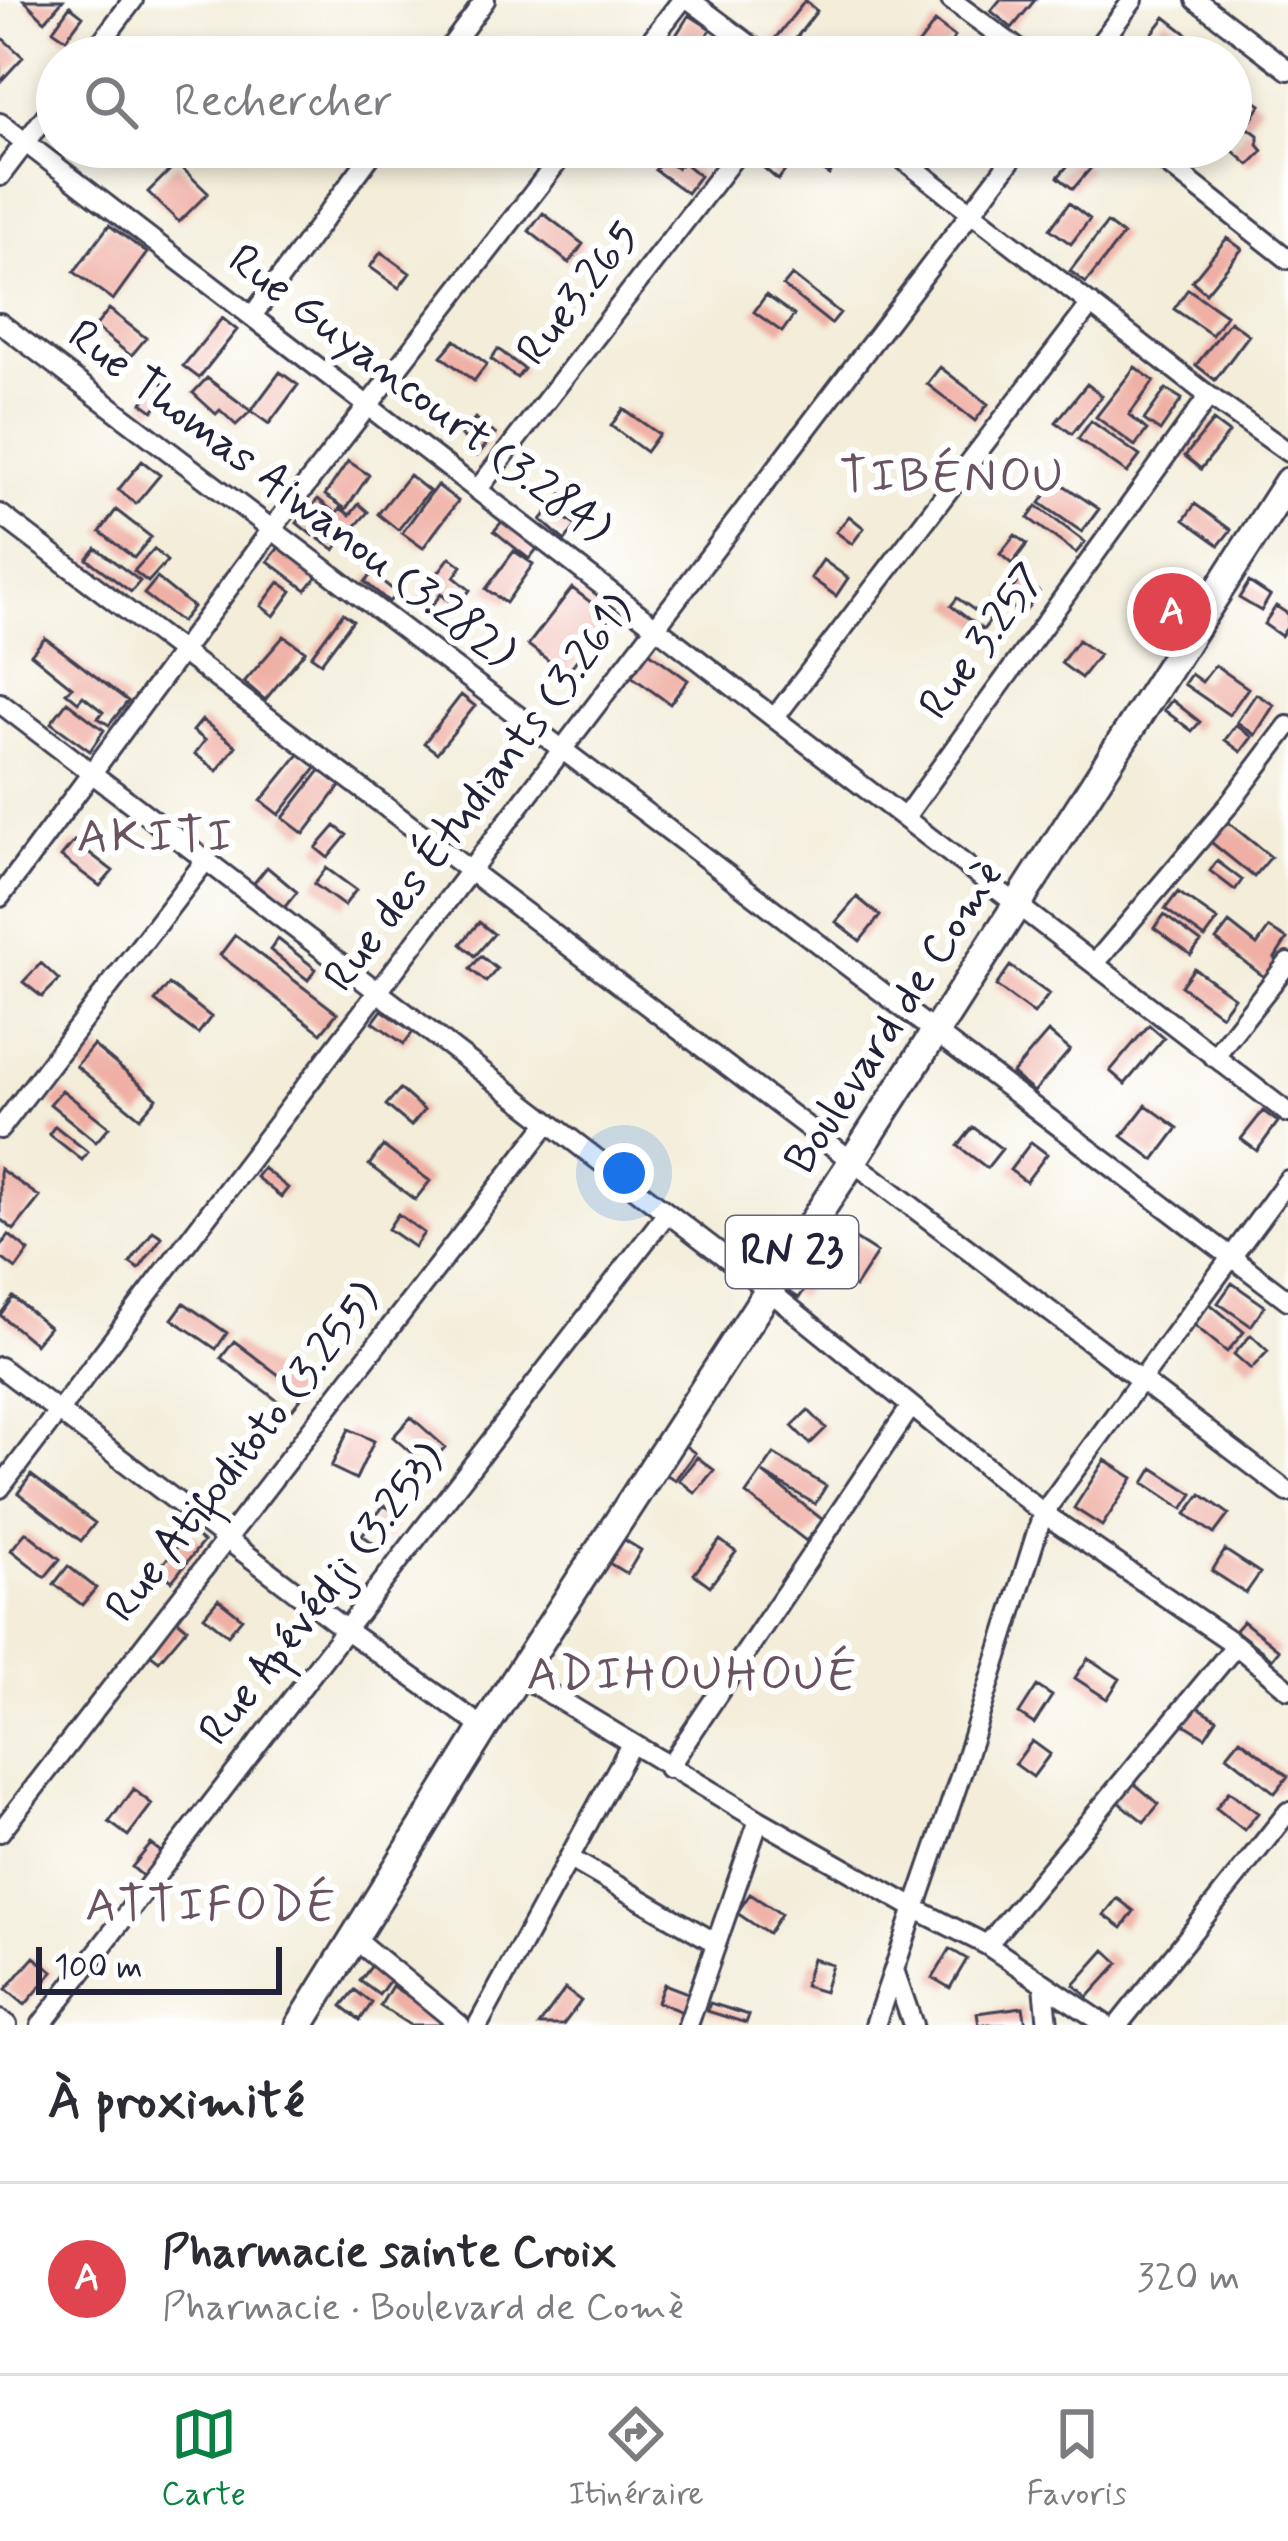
<!DOCTYPE html>
<html lang="fr">
<meta charset="utf-8">
<style>
body{margin:0;font-family:Mynerve,sans-serif;background:#f7f7f7;color:#2b2b33}
.scale{position:absolute;left:36px;bottom:30px;width:246px;box-sizing:border-box;padding-left:12px;border:6px solid #22223b;border-top:0;font-size:33px;line-height:42px;white-space:nowrap;color:#22223b;-webkit-text-stroke:9px #fff;paint-order:stroke}
.you{position:absolute;left:624px;top:1173px;width:42px;height:42px;margin:-30px;border:9px solid #fff;border-radius:50%;background:#1a73e8;box-shadow:0 0 0 18px #1a73e833}
.badge{display:grid;place-items:center;width:78px;height:78px;border-radius:50%;background:#0b8043;color:#fff;font-size:39px;font-weight:700}
.pin{position:absolute;translate:-50% -50%;border:6px solid #fff;box-shadow:0 3px 12px #0006}
.list{margin:0;padding:0;list-style:none}
h2{display:flex;justify-content:space-between;align-items:center;height:156px;margin:0;padding:0 48px;font-size:51px}
h2 small{font-size:39px;font-weight:400;color:#7c7c81}
.list li{display:grid;grid-template-columns:78px 1fr auto;gap:36px;align-items:center;box-sizing:border-box;height:192px;padding:0 48px;border-top:3px solid #e1e1e2}
.list b{display:block;font-size:45px;white-space:nowrap}
.list p{margin:0;font-size:39px;white-space:nowrap;color:#7c7c81}
.list em{font-size:39px;font-style:normal;color:#7c7c81}
.icon{flex:none;width:66px;height:66px;fill:none;stroke:currentColor;stroke-width:2;stroke-linecap:round;stroke-linejoin:round}
.map{position:relative;flex:none;width:1288px;height:2025px;overflow:hidden}
.search{position:absolute;background:#fff;box-shadow:0 6px 18px #0003;left:36px;right:36px;top:36px;height:132px;display:flex;align-items:center;gap:30px;box-sizing:border-box;padding:0 42px;border-radius:66px;color:#7c7c81;font-size:45px}
.sheet{height:348px;background:#fff}
nav{display:flex;justify-content:space-around;align-items:center;box-sizing:border-box;height:168px;border-top:3px solid #e1e1e2;background:#fff;font-size:33px;color:#7c7c81}
nav a{display:grid;justify-items:center;gap:6px}
nav .on{color:#0b8043}
.map>svg:first-child{display:block}
.building{fill:#efafa4}
.lines{fill:none;stroke-linecap:round;stroke-linejoin:round}
.street-casing{stroke:#414053;stroke-width:24}
.primary-casing{stroke:#414053;stroke-width:33}
.street{stroke:#fff;stroke-width:18}
.primary{stroke:#fff;stroke-width:27}
.labels{text-anchor:middle;dominant-baseline:central;stroke-width:12;stroke-linejoin:round;paint-order:stroke}
.shield{fill:#fff;stroke:#646476;stroke-width:3}
.shield-label{font-size:42px;font-weight:bold;fill:#22223b}
.street-label{font-size:45px;fill:#22223b;stroke:#fff}
.neighbourhood-label{font-size:48px;letter-spacing:3px;fill:#6a5360;stroke:#fff}
</style>
<div class="map">
<svg width="1288" height="2025" viewBox="0 0 1288 2025">
<rect width="100%" height="100%" fill="#fff"/>
<filter id="ink" filterUnits="userSpaceOnUse"><feTurbulence type="fractalNoise" baseFrequency=".00833" numOctaves="2"/><feDisplacementMap in="SourceGraphic" scale="24" xChannelSelector="R" yChannelSelector="G"/><feConvolveMatrix kernelMatrix="1 2 1 2 8 2 1 2 1" color-interpolation-filters="sRGB"/></filter>
<filter id="wash" filterUnits="userSpaceOnUse"><feTurbulence type="fractalNoise" baseFrequency=".004" numOctaves="4" result="noise"/><feDisplacementMap in="SourceGraphic" scale="48" xChannelSelector="R" yChannelSelector="G"/><feGaussianBlur stdDeviation="2.7" result="paint"/><feColorMatrix in="noise" values="0 0 0 0 0 0 0 0 0 0 0 0 0 0 0 0 0 1.4 0 .05"/><feComposite in="paint" operator="in"/></filter>
<g filter="url(#wash)">
<rect width="100%" height="100%" fill="#f3edd9"/>
<g id="blocks">
<!-- building -->
<path class="building" d="M24,0h39l-18,21z
M1000,0h35l-23,28 -21,-17z
M805,1l12,10 -31,40 -13,-10z
M70,6l13,10 -17,23 -13,-9z
M689,15l22,14 -18,28h-31z
M1165,17l22,17 -19,23h-7l-17,-13z
M935,22l20,15 -15,20h-31z
M0,36l23,21 -23,25z
M1238,90l23,15 -14,20 -16,-10v-15z
M1247,127l11,8v10l5,6 -14,14 -18,-16z
M815,147l23,16 -9,12 -24,-17z
M777,152l14,11 -13,17 -14,-12z
M1075,157l15,12 -17,20 -15,-12z
M663,161l14,7 6,-6 17,14 -13,17 -32,-23z
M177,163l31,30 -29,29 -31,-30z
M1069,203l21,16 -19,25 -21,-15z
M543,213l40,31 -14,19 -40,-32z
M1107,223l16,12 -37,48 -16,-12z
M109,225l38,28 -34,47 -39,-28z
M1227,238l15,11 -36,44 -14,-12z
M381,252l29,21 -11,15 -29,-21z
M792,275l48,38 -9,11 -48,-38z
M1188,289l38,26 -14,20 -38,-26z
M766,295l28,20 -12,17 -28,-20z
M109,309l37,29 -15,18 -36,-29z
M222,318l15,12 -38,48 -16,-12z
M1230,321l19,14 -34,45 -19,-15z
M455,340l32,24 -13,17 -33,-25z
M498,349l26,20 -7,9 -26,-19z
M940,367l48,37 -13,17 -48,-37z
M1135,367l19,14 -25,34 18,15 -12,16 -39,-29z
M280,372l18,13 -29,39 -18,-13z
M207,378l44,33 -15,14 -16,-15 -4,4 -23,-21z
M159,381l11,8 -17,22 -11,-8z
M1087,384l15,12 -30,38 -16,-12z
M1166,389l16,10 -22,32 -16,-11z
M623,409l36,25 -13,18 -35,-26z
M475,418l20,16 -18,22 -13,-10 4,-5 -7,-6z
M1091,421l49,35 -13,17 -49,-34z
M1213,421l16,12 -28,36 -16,-13z
M142,461l18,14 -24,29 -18,-14z
M348,461l21,14 -23,34 -21,-14z
M409,475l20,16 -31,39 -20,-16z
M1056,480l43,29 -17,23 -42,-29z
M437,485l21,16 -35,47 -21,-15z
M562,494l10,8 -10,14 14,10 -11,15 -24,-21z
M318,499l16,13 -21,24 -16,-13z
M359,504l9,8 -15,17 -3,-3 -15,24 -16,-11 21,-31 10,7z
M1195,504l36,26 -12,15 -35,-25z
M1037,506l48,36 -9,11 -48,-35z
M116,510l35,27 -17,21 -34,-26z
M849,516l15,12 -12,16 -16,-12z
M505,518l35,27 -11,14 -35,-28z
M1015,535l12,9 -15,20 -12,-10z
M280,546l38,29 -12,15 -38,-29z
M96,548l44,33 -9,11 -44,-33z
M154,549l13,12 -19,21 -14,-11z
M514,551l19,13 -27,39 -20,-14z
M450,557l12,9 -8,11 16,13 -13,17 -16,-13 -14,18 -12,-9z
M823,560l25,18 -12,18 -25,-18z
M372,573l25,20 -8,9 -24,-20z
M157,578l36,29 -12,15 -37,-28z
M1021,578l18,14 -17,23 -19,-15z
M279,582l13,9 -18,25 -13,-10z
M1249,582l21,14 -9,15 -22,-13z
M572,588l38,29 -44,57 -38,-29z
M957,598l33,23 -7,9 -32,-24z
M1276,606l12,8v12l-7,10 -17,-12z
M343,613l10,7 -32,43 -10,-7z
M284,636l21,15 -40,49 -21,-18z
M45,638l83,63 -19,24 -11,-7 5,-6 -20,-16 -5,6 -12,-10 6,-5 -41,-33z
M1078,640l21,15 -18,23 -20,-15z
M649,652l39,28 -18,24 -39,-28z
M1215,665l33,23 -19,27 -45,-31 7,-10 11,8z
M1256,694l18,11 -19,30 -18,-13z
M461,695l14,11 -38,47 -13,-10z
M1172,700l28,22 -8,9 -28,-21z
M67,702l37,28 -14,21 -39,-28z
M202,720l34,26 -19,25 -22,-17 10,-14 -12,-9z
M1236,725l16,12 -11,15 -16,-12z
M300,753l17,14 -38,48 -18,-14z
M321,769l20,16 -37,49 -21,-16z
M1224,819l47,38 -17,20 -47,-38z
M335,826l12,9 -19,23 -12,-10z
M74,841l39,30 -13,15 -39,-29z
M1217,861l25,19 -7,10 -25,-19z
M267,867l30,25 -13,16 -30,-25z
M326,868l30,22 -12,16 -30,-22z
M1178,892l40,28 -13,18 -40,-29z
M857,897l23,19 -20,25 -24,-19z
M1164,915l37,27 -10,13 -37,-27z
M479,922l15,12 -19,22 -14,-12z
M1229,923l28,22 12,-17 18,11 -12,19 6,5 -13,17 -52,-40z
M235,935l102,78 -16,20 -101,-78z
M278,939l38,30 -8,11 -38,-30z
M481,956l16,13 -11,13 -16,-13z
M41,963l18,17 -17,17 -19,-15z
M1010,966l39,28 -15,20 -38,-28z
M1194,968l40,29 -13,18 -40,-29z
M169,984l42,33 -13,17 -43,-33z
M382,1010l31,22 -9,12 -31,-22z
M1149,1025l15,13 -39,46 -15,-13z
M1048,1032l22,18 -36,42 -22,-18z
M93,1045l64,53 -17,20 -64,-52z
M400,1089l24,21 -13,16 -25,-21z
M62,1090l47,37 -13,15 -46,-38z
M1146,1105l32,23 -24,32 -32,-24z
M1263,1111l15,11 -21,29 -16,-12z
M55,1126l33,26 -6,8 -33,-26z
M973,1127l29,22 -15,19 -29,-22z
M1031,1142l16,12 -21,28 -16,-12z
M383,1146l47,35 -15,19 -46,-35z
M263,1168l25,20 -7,9 -25,-20z
M0,1169l40,28 -26,33 -14,-11z
M398,1214l26,19 -10,14 -26,-18z
M827,1221l50,32 -22,34 -34,-22 -22,33 -16,-10z
M153,1231l9,6 -23,32 -9,-6z
M9,1235l20,16 -13,18 -16,-12v-10z
M1232,1283l33,23 -14,20 -33,-23z
M13,1297l36,30 -14,17 -35,-29z
M184,1303l43,30 -11,16 -44,-30z
M1209,1303l35,29 -17,20 -35,-29z
M1251,1335l17,16 -17,18 -17,-15z
M234,1341l70,53 -13,17 -70,-53z
M808,1410l18,18 -16,16 -18,-18z
M411,1417l34,30 -18,20 -34,-30z
M349,1429l25,12 -18,38 -25,-12z
M684,1445l11,8 -20,27 -11,-7z
M774,1454l52,32 -11,18 -52,-31 60,47 -17,21 -60,-47z
M697,1457l17,13 -19,23 -16,-13z
M1105,1460l28,18 -31,48 -28,-18z
M1153,1468l40,26 -10,15 -39,-26z
M31,1475l64,48 -14,18 -63,-48z
M1201,1494l28,20 -15,20 -28,-20z
M384,1505l18,12 -22,31 -18,-13z
M189,1531l14,11 -31,39 -14,-11z
M26,1532l34,27 -15,18 -34,-27z
M623,1539l18,11 -14,24 -18,-11z
M720,1540l16,12 -26,34 -16,-12z
M1225,1550l35,23 -14,20 -34,-22z
M68,1566l28,22 -14,17 -28,-21z
M218,1599l24,19 -14,17 -24,-19z
M174,1617l13,11 -28,33 -13,-10z
M1243,1621l36,29 -7,9 -37,-29z
M1088,1658l32,21 -13,20 -32,-21z
M1037,1686l15,10 -18,28 -15,-10z
M1193,1704l24,15 -12,18 -24,-15z
M1240,1739l48,37 -13,17 -48,-38z
M1032,1741l18,13 -17,23 -18,-13z
M1130,1780l29,24 -15,18 -29,-23z
M133,1789l19,15 -24,32 -19,-14z
M1229,1791l29,22 -14,17 -28,-22z
M151,1844l15,12 -20,23 -14,-12z
M750,1894l31,20 -13,20 -31,-21z
M1117,1898l17,13 -12,17 -18,-13z
M950,1949l17,10 -17,29 -17,-10z
M1105,1950l14,13 -31,34 -14,-12z
M34,1957l19,15 -28,33 -19,-16z
M812,1959l20,6 -8,27 -20,-6z
M373,1964l19,13 -13,18 -19,-14z
M664,1984l29,11 -8,18 -28,-11z
M392,1986l57,36 -2,3h-37l-30,-19z
M565,1989l16,12 -18,24h-24z
M355,1990l17,13 -12,17 -18,-14z
M710,2003l39,12 -3,8 -39,-12z
M1023,2007l3,18h-47l-2,-12z"/>
</g>
</g>
<g filter="url(#ink)">
<use href="#blocks" fill-opacity="0" stroke="#414053" stroke-width="3"/>
<g class="lines">
<!-- street casing -->
<g class="street-casing">
<path id="street" d="M690,0l76,57
M951,0l78,57
M1196,0l92,70
M90,57l43,-57
M443,57l42,-57
M638,57l44,-57
M1090,57l43,-57
M0,123l1288,990
M887,147l322,249 79,56
M1146,147l142,112
M0,176l57,-75
M252,316l125,-169
M0,323l1288,977
M478,489l264,-342
M0,514l1288,978
M0,703l767,586 276,224 193,132 52,44
M775,717l316,-413
M905,817l304,-421
M0,897l272,-368 297,-382
M1096,962l131,-155 61,-81
M1214,1057l74,-94
M0,1129l206,-269
M0,1367l346,263 138,98
M0,1488l1021,-1341
M519,1675l240,145 157,89 71,36 119,80
M668,1768l242,-360
M0,1832l549,-710
M569,1858l147,85
M356,1940l104,85
M987,1945l249,-300
M894,1970l19,55
M1044,1985l4,40
M0,2020l7,5
M41,2025l626,-812
M478,2025l152,-279
M688,2025l71,-205
M875,2025l87,-254 81,-258 245,-333
M1118,2025l170,-213"/>
</g>
<!-- primary casing -->
<g class="primary-casing">
<path id="primary" d="M300,2025l184,-297 368,-566 436,-680"/>
</g>
<!-- street -->
<use href="#street" class="street"/>
<!-- primary -->
<use href="#primary" class="primary"/>
</g>
</g>
<g class="labels">
<!-- shield labels -->
<rect class="shield" x="726" y="1216" width="132" height="72" rx="9"/>
<g class="shield-label">
<text x="792" y="1252">RN 23</text>
</g>
<!-- street labels -->
<g class="street-label">
<text transform="translate(579 294) rotate(-52)">Rue3.265</text>
<text transform="translate(419 395) rotate(37)">Rue Guyancourt (3.284)</text>
<text transform="translate(291 495) rotate(37)">Rue Thomas Aiwanou (3.282)</text>
<text transform="translate(983 642) rotate(-54)">Rue 3.257</text>
<text transform="translate(480 794) rotate(-53)">Rue des Étudiants (3.261)</text>
<text transform="translate(895 1018) rotate(-57)">Boulevard de Comè</text>
<text transform="translate(244 1453) rotate(-52)">Rue Atifoditoto (3.255)</text>
<text transform="translate(323 1595) rotate(-52)">Rue Apévédji (3.253)</text>
</g>
<!-- neighbourhood labels -->
<g class="neighbourhood-label">
<text x="953" y="477">TIBÉNOU</text>
<text x="156" y="837">AKITI</text>
<text x="693" y="1675">ADIHOUHOUÉ</text>
<text x="212" y="1906">ATTIFODÉ</text>
</g>
</g>
</svg>
<div class="scale">100 m</div>
<div class="you"></div>
<div class="pin badge" style="left:1172px;top:612px;background:#e0444e">A</div>
<div class="search"><svg class="icon" aria-label="search" viewBox="0 0 24 24"><circle cx="10" cy="10" r="6"/><path d="M15 15l6 6"/></svg>Rechercher</div>
</div>
<section class="sheet">
<h2>À proximité<small></small></h2>
<ul class="list">
<li><span class="badge" style="background:#e0444e">A</span><div><b>Pharmacie sainte Croix</b><p>Pharmacie · Boulevard de Comè</p></div><em>320 m</em></li>
</ul>
</section>
<nav>
<a class="on"><svg class="icon" aria-label="map" viewBox="0 0 24 24"><path d="M3 6l6-2 6 2 6-2v14l-6 2-6-2-6 2zM9 4v14M15 6v14"/></svg>Carte</a>
<a><svg class="icon" aria-label="directions" viewBox="0 0 24 24"><path d="M12 3l9 9-9 9-9-9zM9 14v-3h6M13 9l2 2-2 2"/></svg>Itinéraire</a>
<a><svg class="icon" aria-label="saved" viewBox="0 0 24 24"><path d="M7 4h10v16l-5-4-5 4z"/></svg>Favoris</a>
</nav>
